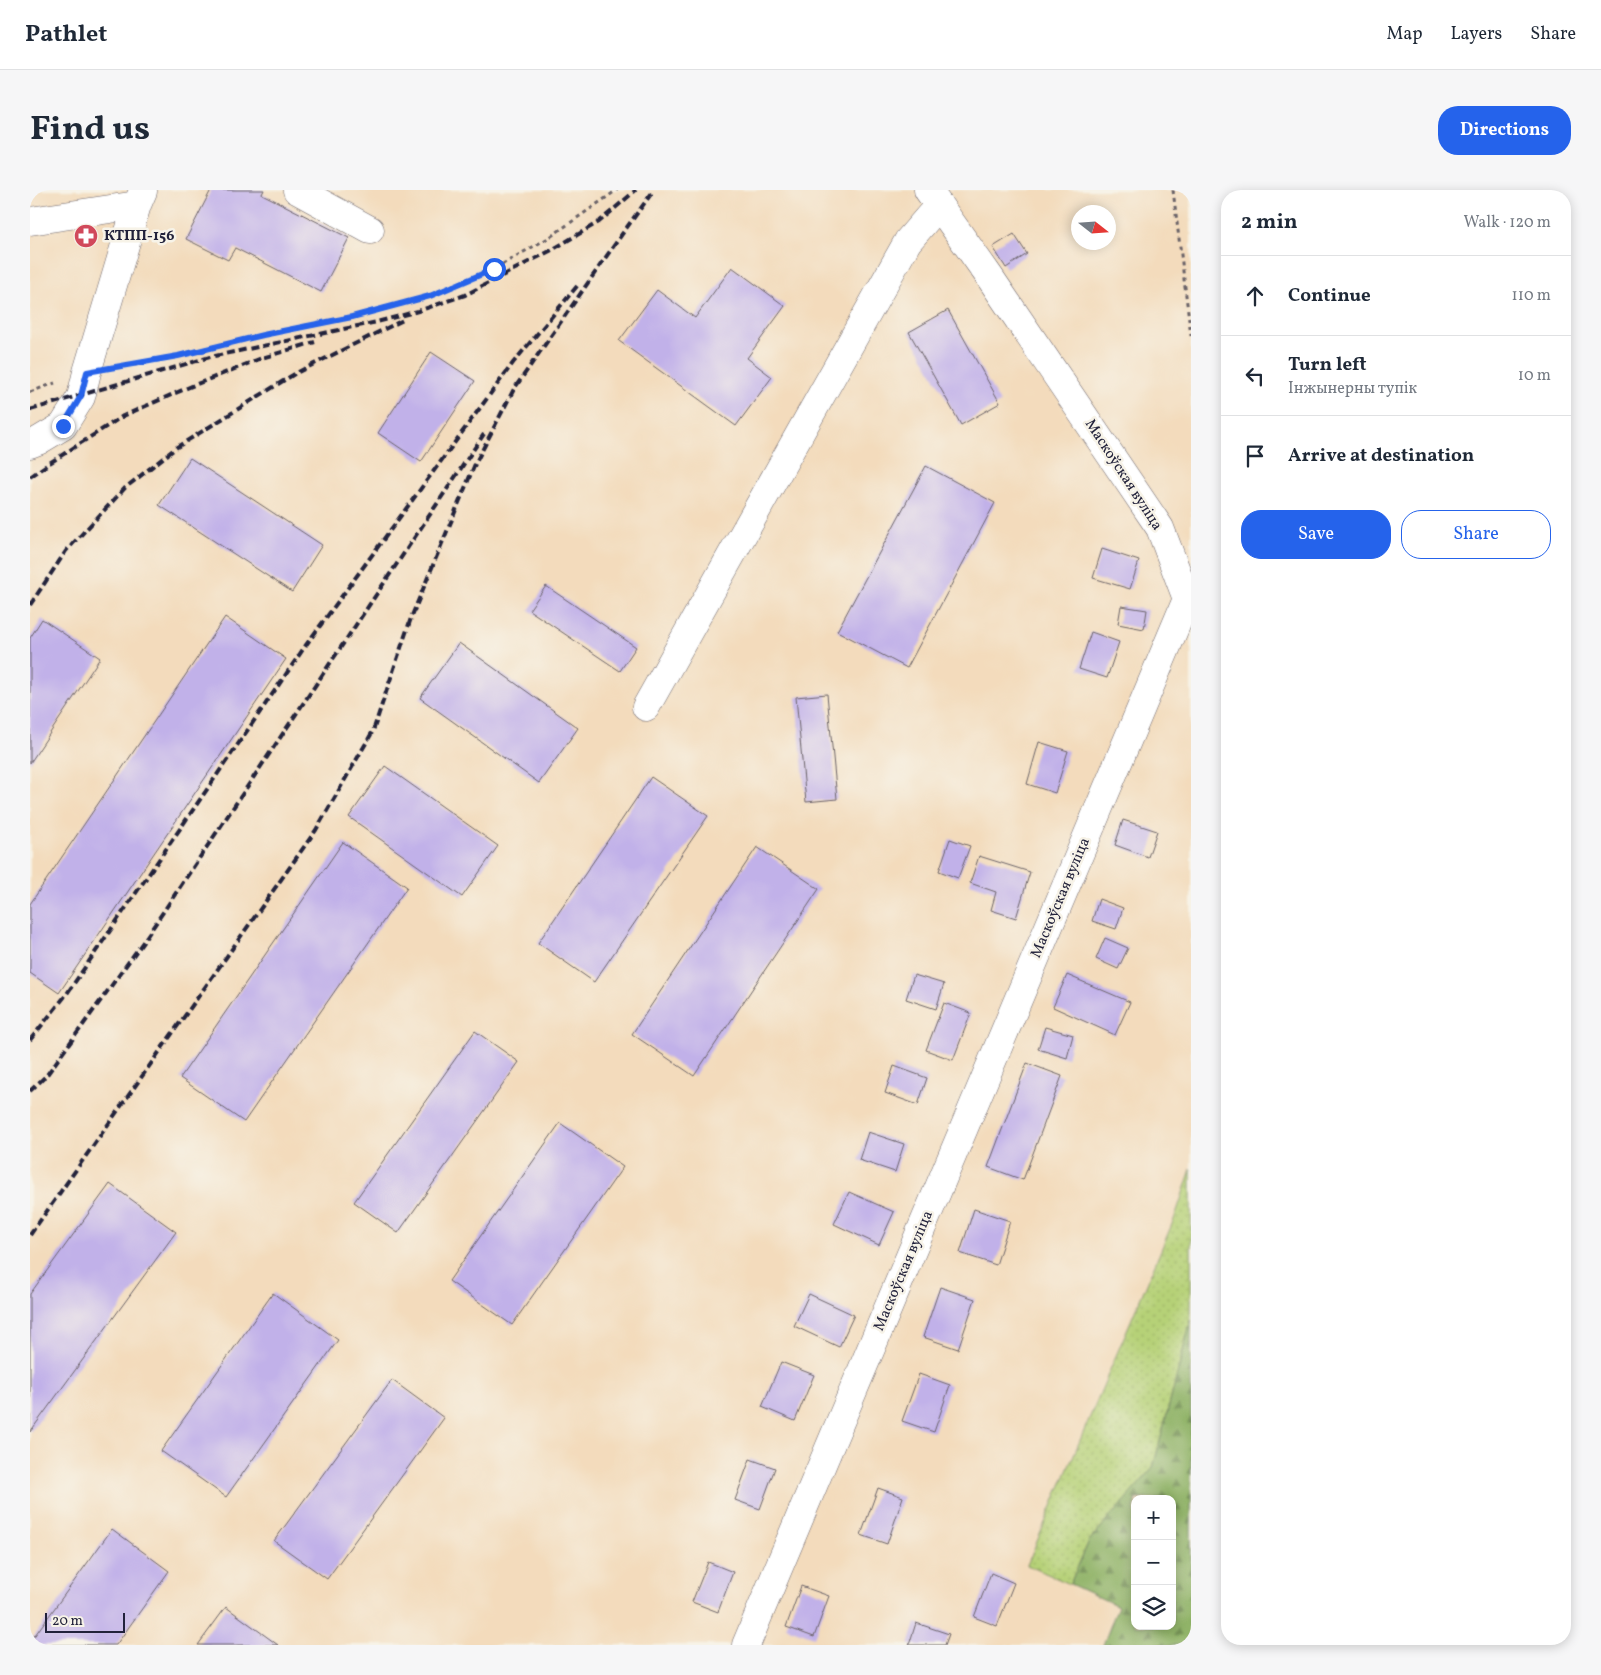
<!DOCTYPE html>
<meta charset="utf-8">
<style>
body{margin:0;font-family:Vollkorn,serif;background:#f6f6f7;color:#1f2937}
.controls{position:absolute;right:15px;bottom:15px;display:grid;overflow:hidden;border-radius:10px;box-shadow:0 2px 12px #0003}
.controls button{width:45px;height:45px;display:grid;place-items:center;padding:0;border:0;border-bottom:1px solid #e0e1e3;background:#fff;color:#1f2937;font:25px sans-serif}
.compass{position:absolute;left:1041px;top:15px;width:45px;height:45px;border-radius:50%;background:#fff;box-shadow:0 2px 12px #0003;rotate:107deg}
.scale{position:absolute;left:15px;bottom:12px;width:80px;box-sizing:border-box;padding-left:5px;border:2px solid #22223b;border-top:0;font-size:14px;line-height:18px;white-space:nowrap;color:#22223b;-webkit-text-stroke:4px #f7f3e8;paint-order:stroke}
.stop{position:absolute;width:15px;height:15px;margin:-11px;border:4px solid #2563eb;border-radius:50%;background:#fff}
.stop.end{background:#2563eb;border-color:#fff;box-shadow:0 1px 5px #0008}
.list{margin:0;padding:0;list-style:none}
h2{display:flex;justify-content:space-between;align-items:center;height:65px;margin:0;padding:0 20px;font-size:21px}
h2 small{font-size:16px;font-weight:400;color:#747a83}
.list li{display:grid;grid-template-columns:32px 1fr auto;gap:15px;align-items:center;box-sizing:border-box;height:80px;padding:0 20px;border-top:1px solid #e0e1e3}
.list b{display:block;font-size:19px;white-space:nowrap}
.list p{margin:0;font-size:16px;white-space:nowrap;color:#747a83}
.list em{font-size:16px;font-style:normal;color:#747a83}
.actions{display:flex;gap:10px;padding:15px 20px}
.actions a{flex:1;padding:11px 0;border:1px solid #2563eb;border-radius:20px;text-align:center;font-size:18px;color:#2563eb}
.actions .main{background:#2563eb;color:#fff}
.icon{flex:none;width:28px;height:28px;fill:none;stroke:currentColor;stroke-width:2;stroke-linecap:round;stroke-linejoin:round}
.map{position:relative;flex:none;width:1161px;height:1455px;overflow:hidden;border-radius:20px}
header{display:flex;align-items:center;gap:30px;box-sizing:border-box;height:70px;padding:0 25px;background:#fff;border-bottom:1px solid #e0e1e3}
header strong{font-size:24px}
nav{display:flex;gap:28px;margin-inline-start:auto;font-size:18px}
.intro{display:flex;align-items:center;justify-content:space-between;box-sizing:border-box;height:120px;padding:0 30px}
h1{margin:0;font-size:35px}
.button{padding:12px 22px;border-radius:20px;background:#2563eb;color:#fff;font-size:18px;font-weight:700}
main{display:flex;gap:30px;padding:0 30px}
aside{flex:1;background:#fff;border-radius:20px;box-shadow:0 2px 12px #0003}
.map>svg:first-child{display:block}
.grass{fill:url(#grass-dots);stroke:#6c7a59}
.forest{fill:url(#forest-firs);stroke:#596a52;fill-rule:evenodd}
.building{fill:#c1b1e9}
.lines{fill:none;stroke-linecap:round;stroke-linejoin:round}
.minor-casing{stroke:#6b6368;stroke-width:29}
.path{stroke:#6b6368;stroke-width:3;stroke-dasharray:4 4;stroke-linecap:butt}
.minor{stroke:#fff;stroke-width:28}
.rail{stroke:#22223b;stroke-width:4;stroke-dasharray:8 4;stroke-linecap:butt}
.route{stroke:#2563eb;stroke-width:6}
.labels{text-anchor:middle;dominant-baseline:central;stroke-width:5;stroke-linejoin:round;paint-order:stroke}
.poi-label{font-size:15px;font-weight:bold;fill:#22223b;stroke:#f7f3e8;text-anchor:start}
.street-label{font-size:15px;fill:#22223b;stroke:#f7f3e8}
</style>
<header>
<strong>Pathlet</strong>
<nav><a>Map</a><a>Layers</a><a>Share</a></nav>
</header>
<div class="intro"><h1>Find us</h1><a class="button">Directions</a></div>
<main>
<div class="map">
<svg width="1161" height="1455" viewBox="0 0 1161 1455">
<defs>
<pattern id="grass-dots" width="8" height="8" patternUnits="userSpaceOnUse" patternTransform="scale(1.25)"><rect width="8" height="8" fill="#b6d177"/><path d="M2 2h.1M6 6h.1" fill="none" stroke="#9cb368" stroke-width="1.8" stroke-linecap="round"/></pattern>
<pattern id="forest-firs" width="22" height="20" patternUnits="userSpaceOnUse" patternTransform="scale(1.25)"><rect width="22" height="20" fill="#90b368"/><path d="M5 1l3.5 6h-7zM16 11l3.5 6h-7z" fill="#759157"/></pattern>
</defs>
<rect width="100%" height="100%" fill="#f7f3e8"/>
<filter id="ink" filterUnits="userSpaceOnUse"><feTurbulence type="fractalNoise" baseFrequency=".02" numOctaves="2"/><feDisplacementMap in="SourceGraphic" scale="10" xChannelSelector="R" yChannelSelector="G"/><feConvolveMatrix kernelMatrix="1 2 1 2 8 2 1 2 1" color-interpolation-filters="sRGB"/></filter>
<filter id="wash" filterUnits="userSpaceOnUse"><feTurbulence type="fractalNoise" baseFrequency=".0096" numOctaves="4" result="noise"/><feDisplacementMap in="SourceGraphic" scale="20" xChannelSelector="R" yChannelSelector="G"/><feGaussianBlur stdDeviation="1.12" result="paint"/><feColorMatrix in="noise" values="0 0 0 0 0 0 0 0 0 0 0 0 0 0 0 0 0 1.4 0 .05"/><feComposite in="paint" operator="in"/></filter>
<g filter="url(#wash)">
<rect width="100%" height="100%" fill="#f3dbbc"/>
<!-- grass -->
<path class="grass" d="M1161,979v151l-38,149 -64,72 -19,43 -43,-19 148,-348z"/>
<!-- forest -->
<path class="forest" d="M1161,1130v325h-88l15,-39 -48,-22 19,-43 64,-73zM1105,1309h37v127h-37z"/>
<g id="blocks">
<!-- building -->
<path class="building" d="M181,0h53l-2,4 87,44 -28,54 -86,-44 -7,12 -42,-21z
M984,44l13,20 -21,14 -13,-21z
M702,77l53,39 -38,52 25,19 -36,49 -117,-85 38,-51 38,28z
M918,120l52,93 -39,22 -52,-93z
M401,162l44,29 -54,81 -43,-29z
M160,268l132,87 -30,47 -133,-87z
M896,276l69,37 -88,165 -70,-37z
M1072,359l37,12 -9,28 -37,-11z
M516,396l90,61 -16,24 -91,-61z
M1091,416l26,4 -3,19 -26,-5z
M195,427l61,42 -227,334 -29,-20v-69z
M12,429l58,39 -70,105v-125z
M1061,442l28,10 -12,36 -28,-9z
M429,453l119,85 -39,55 -119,-85z
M797,504l10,105 -31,3 -10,-105z
M1009,552l29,9 -13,42 -28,-9z
M355,576l113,80 -36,51 -113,-80z
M621,587l57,39 -114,166 -56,-39z
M1093,630l34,11 -9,26 -33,-12z
M920,649l20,7 -12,32 -19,-7z
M313,652l64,45 -163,235 -64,-44z
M727,657l62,42 -125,187 -62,-42z
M949,666l51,16 -14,46 -25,-8 5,-18 -26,-9z
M1069,709l24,9 -7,21 -24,-8z
M1075,748l23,10 -10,21 -22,-10z
M884,785l30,9 -8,25 -30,-10z
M1037,785l63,27 -15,33 -62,-28z
M914,813l27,10 -18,47 -27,-10z
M1015,837l28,8 -6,23 -29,-9z
M445,841l44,31 -121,171 -44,-31z
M997,873l35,13 -39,104 -35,-13z
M864,876l33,12 -9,27 -33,-12z
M530,933l63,44 -111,158 -63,-44z
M838,942l36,12 -9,28 -36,-12z
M80,994l66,48 -146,200v-138z
M819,1002l45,20 -15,33 -45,-21z
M944,1019l36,12 -14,44 -36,-12z
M910,1097l35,12 -17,50 -35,-12z
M243,1103l65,47 -112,157 -65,-46z
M779,1104l45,21 -15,32 -45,-21z
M751,1172l33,13 -19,46 -33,-14z
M889,1184l31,11 -16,47 -32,-11z
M362,1190l52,38 -117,161 -53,-38z
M720,1269l25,9 -15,41 -25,-9z
M848,1298l25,9 -16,47 -26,-9z
M82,1339l57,42 -53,74h-86v-3z
M678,1372l25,10 -15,40 -26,-10z
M961,1383l23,10 -17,43 -23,-9z
M771,1396l28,10 -15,41 -28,-10z
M196,1417l52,38h-80z
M886,1433l33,11 -4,11h-36z"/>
</g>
</g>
<g filter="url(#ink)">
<use href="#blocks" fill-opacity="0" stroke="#6b6368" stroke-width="1"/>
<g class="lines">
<!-- minor casing -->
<g class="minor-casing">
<path id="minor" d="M267,0l73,40
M0,31l107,-16 6,-14
M0,254l8,-3 25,-15 18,-29 6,-25 50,-167
M616,517l262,-466 31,-36
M716,1455l441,-1046 -27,-71 -171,-252 -61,-86"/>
</g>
<!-- path -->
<path class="path" d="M1143,0l18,146
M87,177l61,-11 85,-21 89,-18 78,-21 64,-27 56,-32 67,-47
M0,202l25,-9"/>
<!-- minor -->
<use href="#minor" class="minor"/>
<!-- rail -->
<path class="rail" d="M0,220l180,-53 167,-35 41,-11 47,-16 85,-44 49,-29 37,-32
M0,287l18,-13 75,-48 64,-28 75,-30 53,-16
M0,415l36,-54 59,-63 52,-41 119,-74 107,-53
M0,850l36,-45 240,-350 207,-282 65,-78
M0,901l16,-15 97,-134 341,-508
M0,1045l286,-405 57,-99 38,-113 64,-154 39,-75 108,-155 32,-44"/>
</g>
</g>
<g class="lines" filter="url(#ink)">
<!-- route -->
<path class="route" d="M33,236l18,-30 6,-24 91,-16 85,-21 89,-18 78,-21 64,-27"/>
</g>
<!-- icons -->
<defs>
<g id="pharmacy-disc" transform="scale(1.25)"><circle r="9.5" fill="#d1495b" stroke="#f7f3e8"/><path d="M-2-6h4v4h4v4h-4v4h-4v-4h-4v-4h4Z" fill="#fff"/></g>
</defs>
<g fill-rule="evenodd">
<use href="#pharmacy-disc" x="56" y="46"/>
</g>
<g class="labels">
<!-- poi labels -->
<g class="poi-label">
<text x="74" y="46">КТПП-156</text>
</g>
<!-- street labels -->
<g class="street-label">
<text transform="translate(1093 285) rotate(57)">Маскоўская вуліца</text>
<text transform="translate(1031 708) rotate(-67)">Маскоўская вуліца</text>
<text transform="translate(874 1081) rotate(-67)">Маскоўская вуліца</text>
</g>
</g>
</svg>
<div class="controls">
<button>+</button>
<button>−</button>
<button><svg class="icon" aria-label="layers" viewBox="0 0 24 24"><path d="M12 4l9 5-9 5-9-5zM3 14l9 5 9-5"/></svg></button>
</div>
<svg class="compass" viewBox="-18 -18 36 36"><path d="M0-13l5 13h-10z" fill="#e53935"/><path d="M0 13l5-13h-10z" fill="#747a83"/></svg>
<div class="scale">20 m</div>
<div class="stop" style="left:464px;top:79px"></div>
<div class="stop end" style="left:33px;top:236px"></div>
</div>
<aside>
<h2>2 min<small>Walk · 120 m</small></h2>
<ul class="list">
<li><svg class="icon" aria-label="ahead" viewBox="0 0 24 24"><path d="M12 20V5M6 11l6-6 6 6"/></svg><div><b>Continue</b></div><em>110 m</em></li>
<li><svg class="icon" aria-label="left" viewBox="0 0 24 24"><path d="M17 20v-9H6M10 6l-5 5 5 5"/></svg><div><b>Turn left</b><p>Інжынерны тупік</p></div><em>10 m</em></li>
<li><svg class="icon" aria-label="arrive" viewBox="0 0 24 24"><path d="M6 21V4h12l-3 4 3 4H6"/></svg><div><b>Arrive at destination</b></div></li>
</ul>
<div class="actions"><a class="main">Save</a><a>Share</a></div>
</aside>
</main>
